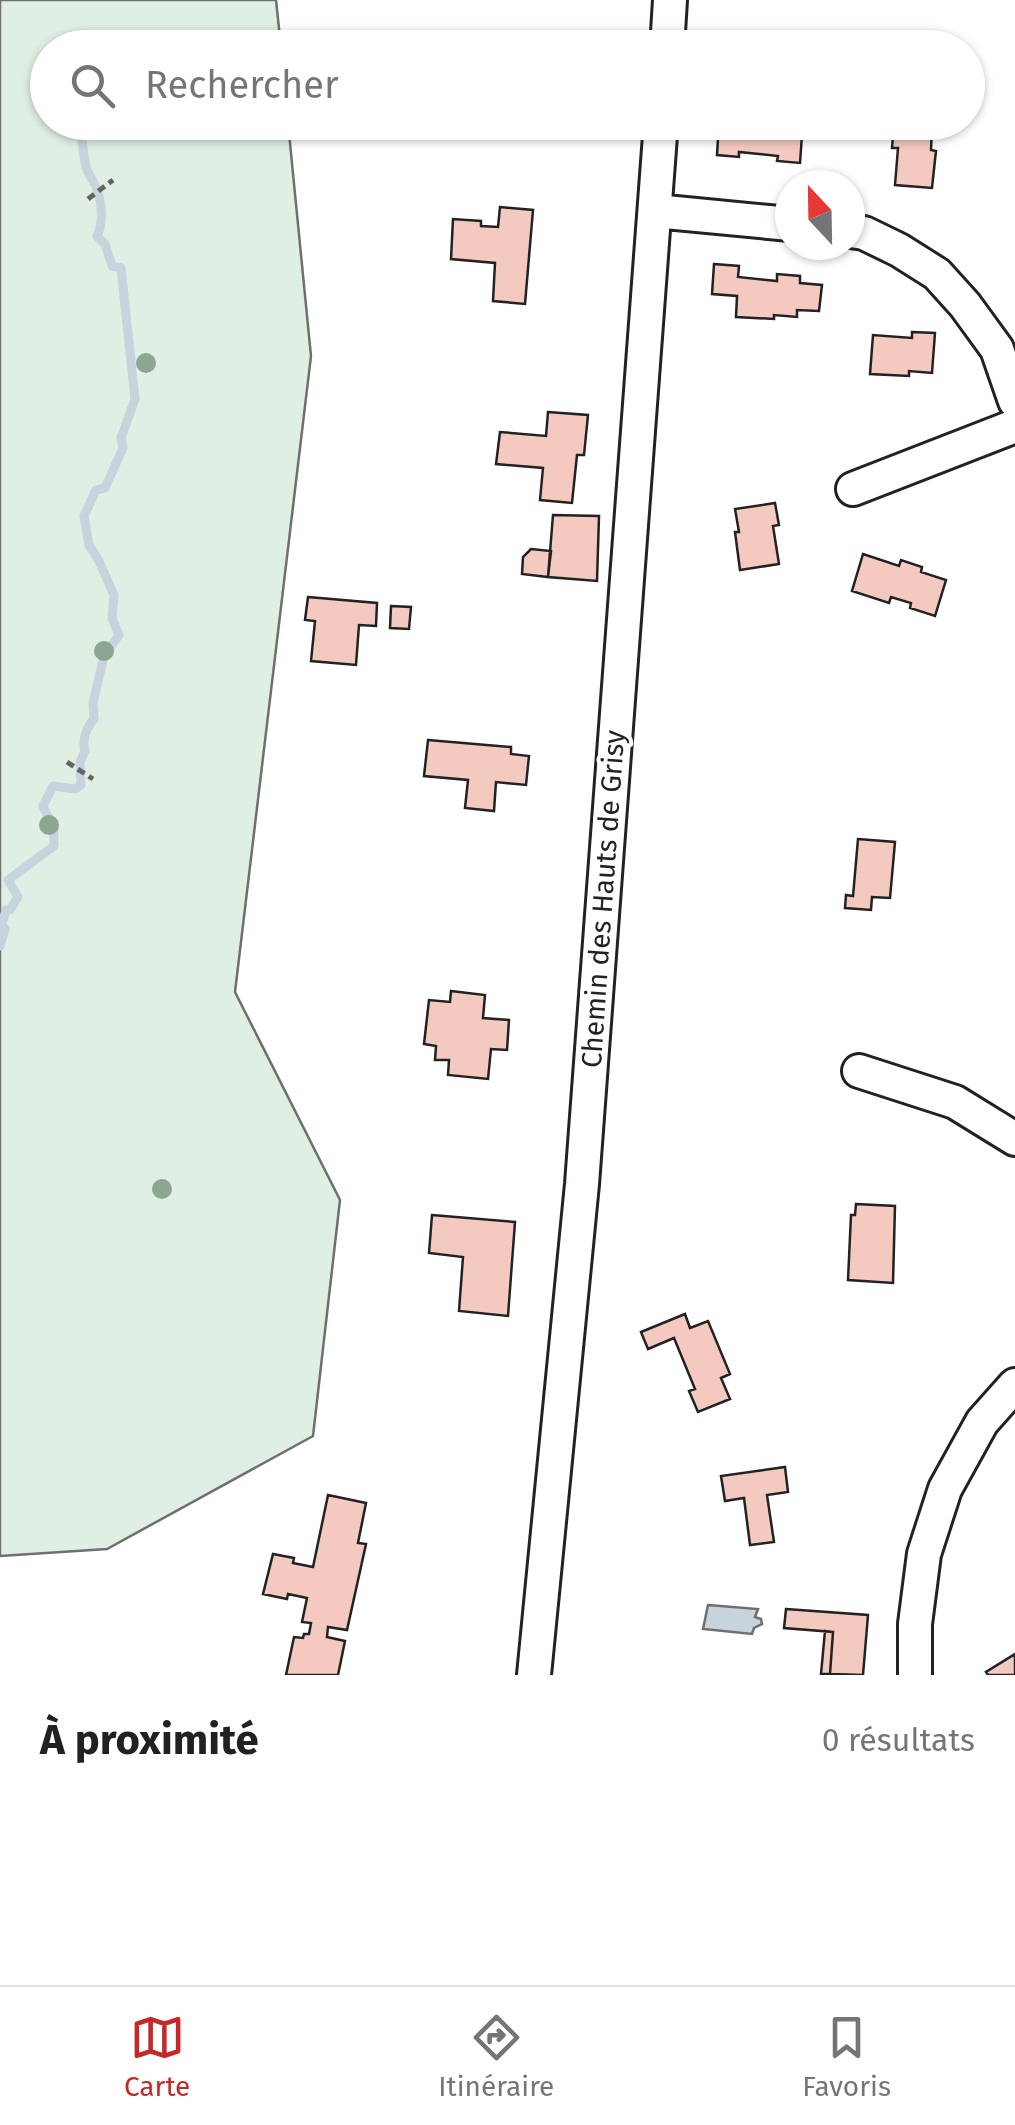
<!DOCTYPE html>
<html lang="fr">
<meta charset="utf-8">
<style>
body{margin:0;font-family:"Fira Sans",sans-serif;background:#f6f6f6;color:#202124}
.compass{position:absolute;left:775px;top:170px;width:90px;height:90px;border-radius:50%;background:#fff;box-shadow:0 2px 8px #0004;rotate:338deg}
.list{margin:0;padding:0;list-style:none}
h2{display:flex;justify-content:space-between;align-items:center;height:130px;margin:0;padding:0 40px;font-size:42px}
h2 small{font-size:32px;font-weight:400;color:#757577}
.icon{flex:none;width:55px;height:55px;fill:none;stroke:currentColor;stroke-width:2;stroke-linecap:round;stroke-linejoin:round}
.map{position:relative;flex:none;width:1015px;height:1675px;overflow:hidden}
.search{position:absolute;background:#fff;box-shadow:0 2px 8px #0004;left:30px;right:30px;top:30px;height:110px;display:flex;align-items:center;gap:25px;box-sizing:border-box;padding:0 35px;border-radius:55px;color:#757577;font-size:38px}
.sheet{height:310px;background:#fff}
nav{display:flex;justify-content:space-around;align-items:center;box-sizing:border-box;height:140px;border-top:2px solid #e0e0e0;background:#fff;font-size:28px;color:#757577}
nav a{display:grid;justify-items:center;gap:5px}
nav .on{color:#c62828}
.map>svg:first-child{display:block}
.green{fill:#e0efe3;stroke:#6f6f6f;stroke-width:2.5}
.water{fill:#c7d3dd;stroke:#6f6f6f;stroke-width:2.5}
.lines{fill:none;stroke-linecap:round;stroke-linejoin:round}
.stream{stroke:#c7d3dd;stroke-width:9}
.building{fill:#f3c9c0;stroke:#222;stroke-width:2.5}
.minor-casing{stroke:#222;stroke-width:38}
.path{stroke:#646464;stroke-width:5;stroke-dasharray:8 5;stroke-linecap:butt}
.minor{stroke:#fff;stroke-width:32}
.tree{fill:#8da692}
.labels{text-anchor:middle;dominant-baseline:central;stroke-width:8;stroke-linejoin:round;paint-order:stroke}
.street-label{font-size:28px;fill:#222;stroke:#fff}
</style>
<div class="map">
<svg width="1015" height="1675" viewBox="0 0 1015 1675">
<rect width="100%" height="100%" fill="#fff"/>
<!-- green -->
<path class="green" d="M0,0h276l5,47 -233,1v74l240,1 23,233 -76,636 105,208 -27,236 -206,113 -107,7z"/>
<!-- water -->
<path class="water" d="M708,1605l50,4 -3,8 6,2 1,5 -8,4 -2,6 -49,-5z"/>
<g class="lines">
<!-- stream -->
<path class="stream" d="M0,946l5,-17 -3,-5 4,-14h4l8,-13 -10,-17 46,-34v-17l-11,-23 10,-20 22,3 6,-4 -1,-23 5,-11c-3,-11 1,-23 9,-32l-1,-16 11,-47 15,-21 -7,-17 2,-23 -15,-34 -10,-16 -5,-29 12,-26 9,-2 18,-40 -2,-10 14,-39 -14,-131 -9,-2 -7,-22 -8,-8c7,-14 5,-34 -1,-49 -2,-5 -6,-10 -8,-15 -6,-13 -5,-35 -8,-50"/>
</g>
<!-- building -->
<path class="building" d="M719,122h61v11l22,2 -2,28 -23,-2 1,-5 -39,-4v5l-22,-2z
M780,122h23l-1,13 -22,-2z
M894,124l38,3 -1,23 5,1 -4,37 -37,-3 3,-37h-6z
M500,207l33,3 -8,94 -32,-3 2,-38 -44,-4 2,-40 28,2v5l17,1z
M714,264l25,2 -1,11 39,4v-7l23,2v7l22,2 -3,26 -22,-1v7l-23,-2v4l-38,-2 1,-21 -25,-2z
M912,332l23,1 -3,40 -23,-2v5l-39,-2 3,-39 39,3z
M548,412l40,3 -4,40h-7l-5,48 -32,-3 3,-32 -47,-4 4,-32 46,4z
M775,503l4,22 -6,1 6,38 -39,6 -5,-38h4l-4,-23z
M553,515l46,1 -2,65 -49,-4z
M531,549l20,2 -3,26 -26,-3 1,-17z
M863,554l36,12 2,-6 21,7 -1,5 25,8 -11,36 -25,-8 1,-5 -20,-6 -2,6 -37,-12z
M308,597l69,6 -1,23 -17,-1 -3,40 -45,-4 4,-40 -10,-1z
M391,606l20,1 -2,22 -19,-1z
M428,740l83,7v7l18,2 -3,29 -30,-3 -2,29 -29,-3 3,-28 -44,-4z
M858,839l37,3 -5,56 -18,-1 -1,13 -26,-2 1,-13 7,1z
M451,991l34,4 -2,23 26,2 -2,30 -16,-1 -3,30 -40,-4 1,-15h-14l1,-14 -12,-2 5,-44 21,2z
M856,1204l39,2 -2,77 -45,-3 3,-65h4z
M432,1215l83,7 -7,94 -49,-5 4,-54 -34,-4z
M685,1314l5,14 18,-7 22,53 -9,4 9,21 -32,13 -9,-21 6,-2 -21,-51 -26,11 -7,-17z
M785,1467l3,25 -21,3 7,47 -24,3 -6,-47 -19,3 -4,-25z
M328,1495l38,8 -8,40 8,1 -19,86 -19,-3 -1,10 18,4 -7,34h-52l8,-38 9,1 1,-4h5l2,-11 -9,-1 5,-24 -19,-4 -1,5 -24,-5 10,-40 21,4 -1,5 20,4z
M786,1609l82,6 -5,60 -33,-1 3,-42 -49,-4z
M825,1631l8,1 -3,42h-9z
M1015,1654v21h-27l-2,-3z"/>
<g class="lines">
<!-- minor casing -->
<g class="minor-casing">
<path id="minor" d="M667,48l3,-48
M655,211l135,13
M850,231l14,2 35,17 38,24 28,31 32,44 18,52
M853,489l162,-63
M859,1071l96,31 60,37
M534,1675l48,-491 79,-1062
M915,1675v-51l9,-70 21,-65 37,-67 33,-37"/>
</g>
<!-- path -->
<path class="path" d="M88,199l25,-19
M67,762l26,17"/>
<!-- minor -->
<use href="#minor" class="minor"/>
</g>
<!-- trees -->
<g class="tree">
<circle cx="146" cy="363" r="10"/>
<circle cx="104" cy="651" r="10"/>
<circle cx="49" cy="825" r="10"/>
<circle cx="162" cy="1189" r="10"/>
</g>
<g class="labels">
<!-- street labels -->
<g class="street-label">
<text transform="translate(603 899) rotate(-86)">Chemin des Hauts de Grisy</text>
</g>
</g>
</svg>
<svg class="compass" viewBox="-18 -18 36 36"><path d="M0-13l5 13h-10z" fill="#e53935"/><path d="M0 13l5-13h-10z" fill="#757577"/></svg>
<div class="search"><svg class="icon" aria-label="search" viewBox="0 0 24 24"><circle cx="10" cy="10" r="6"/><path d="M15 15l6 6"/></svg>Rechercher</div>
</div>
<section class="sheet">
<h2>À proximité<small>0 résultats</small></h2>
<ul class="list">
</ul>
</section>
<nav>
<a class="on"><svg class="icon" aria-label="map" viewBox="0 0 24 24"><path d="M3 6l6-2 6 2 6-2v14l-6 2-6-2-6 2zM9 4v14M15 6v14"/></svg>Carte</a>
<a><svg class="icon" aria-label="directions" viewBox="0 0 24 24"><path d="M12 3l9 9-9 9-9-9zM9 14v-3h6M13 9l2 2-2 2"/></svg>Itinéraire</a>
<a><svg class="icon" aria-label="saved" viewBox="0 0 24 24"><path d="M7 4h10v16l-5-4-5 4z"/></svg>Favoris</a>
</nav>
